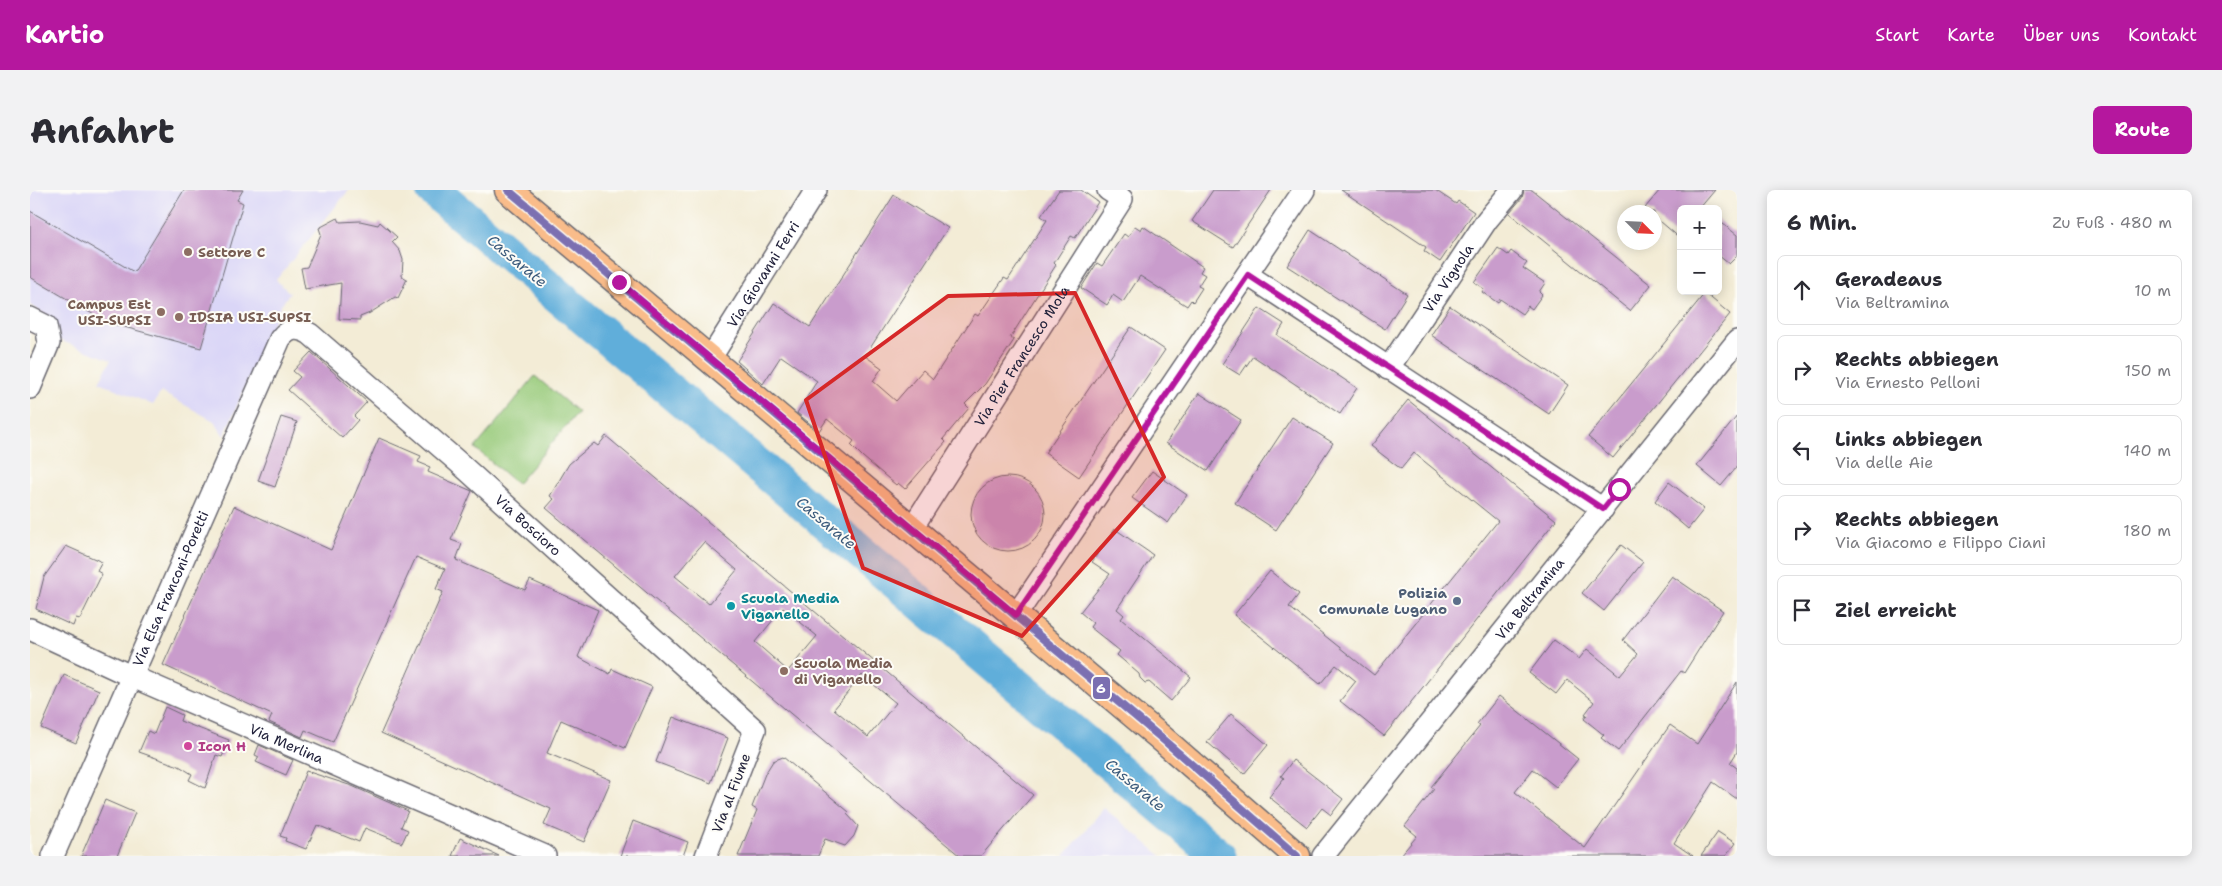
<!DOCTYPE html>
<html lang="de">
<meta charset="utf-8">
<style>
body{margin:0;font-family:"Shantell Sans",sans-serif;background:#f2f2f3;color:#2b2b33}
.controls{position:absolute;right:15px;top:15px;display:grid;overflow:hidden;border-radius:8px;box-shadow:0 2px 12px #0003}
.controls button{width:45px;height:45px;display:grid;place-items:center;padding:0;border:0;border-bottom:1px solid #e1e1e2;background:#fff;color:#2b2b33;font:25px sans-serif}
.compass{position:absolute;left:1587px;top:15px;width:45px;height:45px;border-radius:50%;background:#fff;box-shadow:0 2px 12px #0003;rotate:114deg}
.stop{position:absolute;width:15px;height:15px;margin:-11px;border:4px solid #b5179e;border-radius:50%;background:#fff}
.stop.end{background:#b5179e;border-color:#fff;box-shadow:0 1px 5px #0008}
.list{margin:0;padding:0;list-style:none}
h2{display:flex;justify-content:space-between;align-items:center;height:65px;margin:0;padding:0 20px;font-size:21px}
h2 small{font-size:16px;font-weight:400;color:#7c7c81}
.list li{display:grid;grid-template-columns:32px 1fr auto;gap:15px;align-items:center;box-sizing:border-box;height:70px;margin:0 10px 10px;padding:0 10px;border:1px solid #e1e1e2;border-radius:8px}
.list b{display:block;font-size:19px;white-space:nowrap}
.list p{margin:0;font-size:16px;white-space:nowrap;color:#7c7c81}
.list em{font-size:16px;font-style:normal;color:#7c7c81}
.icon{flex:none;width:28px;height:28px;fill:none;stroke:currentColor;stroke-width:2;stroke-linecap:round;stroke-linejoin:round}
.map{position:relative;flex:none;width:1707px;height:666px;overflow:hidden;border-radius:8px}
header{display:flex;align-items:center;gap:30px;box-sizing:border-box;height:70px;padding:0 25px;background:#b5179e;color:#fff}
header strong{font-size:24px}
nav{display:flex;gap:28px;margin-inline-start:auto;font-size:18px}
.intro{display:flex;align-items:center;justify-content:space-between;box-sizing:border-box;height:120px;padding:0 30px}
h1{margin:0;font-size:35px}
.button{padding:12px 22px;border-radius:8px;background:#b5179e;color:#fff;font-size:18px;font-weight:700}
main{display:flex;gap:30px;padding:0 30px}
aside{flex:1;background:#fff;border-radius:8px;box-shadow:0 2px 12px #0003}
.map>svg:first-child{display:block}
.built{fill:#dad6f7}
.green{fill:#99cb7c;stroke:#5e765c}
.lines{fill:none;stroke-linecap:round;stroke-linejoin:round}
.river{stroke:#61aeda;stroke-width:35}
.building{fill:#c99ccc;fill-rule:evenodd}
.minor-casing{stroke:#6b6971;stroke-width:24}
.major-casing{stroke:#6b6971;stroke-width:29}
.minor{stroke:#fff;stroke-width:21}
.major{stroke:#f9bc8a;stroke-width:26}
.bus-1-casing{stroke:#fdfcf7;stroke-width:11}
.bus-1{stroke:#7b6fb1;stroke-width:8}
.route{stroke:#b5179e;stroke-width:6}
.marked{fill:#d62828;fill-opacity:0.2;stroke:#d62828;stroke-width:4;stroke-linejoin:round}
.education-dot{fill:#8d6e63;stroke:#fdfcf7;stroke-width:2}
.service-dot{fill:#5c6f8a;stroke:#fdfcf7;stroke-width:2}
.culture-dot{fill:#0f9aa8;stroke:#fdfcf7;stroke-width:2}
.hotel-dot{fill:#d1479c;stroke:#fdfcf7;stroke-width:2}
.labels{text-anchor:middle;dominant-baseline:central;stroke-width:4;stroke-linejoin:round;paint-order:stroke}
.education-label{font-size:14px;font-weight:bold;fill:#785e54;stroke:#fdfcf7;text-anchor:start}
.street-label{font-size:14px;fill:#22223b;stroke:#fdfcf7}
.service-label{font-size:14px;font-weight:bold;fill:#4e5e75;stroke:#fdfcf7;text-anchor:end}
.culture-label{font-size:14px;font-weight:bold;fill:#0d838f;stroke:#fdfcf7;text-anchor:start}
.hotel-label{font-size:14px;font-weight:bold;fill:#b23c85;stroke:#fdfcf7;text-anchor:start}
.water-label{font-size:15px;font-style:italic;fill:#3b5a7b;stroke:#fdfcf7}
.line-badge{stroke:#fdfcf7;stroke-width:2}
.badge-label{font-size:14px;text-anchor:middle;font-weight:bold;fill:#fff}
</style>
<header>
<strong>Kartio</strong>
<nav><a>Start</a><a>Karte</a><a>Über uns</a><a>Kontakt</a></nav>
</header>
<div class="intro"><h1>Anfahrt</h1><a class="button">Route</a></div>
<main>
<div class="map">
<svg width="1707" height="666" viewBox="0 0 1707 666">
<rect width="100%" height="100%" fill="#fdfcf7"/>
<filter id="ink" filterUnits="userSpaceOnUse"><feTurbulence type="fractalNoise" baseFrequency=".02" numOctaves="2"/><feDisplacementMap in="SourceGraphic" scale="10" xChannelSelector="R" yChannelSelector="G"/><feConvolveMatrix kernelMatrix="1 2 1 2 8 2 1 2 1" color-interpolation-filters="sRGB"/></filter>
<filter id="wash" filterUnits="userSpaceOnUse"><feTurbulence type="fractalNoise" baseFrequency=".0096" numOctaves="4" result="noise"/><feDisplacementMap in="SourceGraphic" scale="20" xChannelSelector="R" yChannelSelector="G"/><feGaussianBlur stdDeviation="1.12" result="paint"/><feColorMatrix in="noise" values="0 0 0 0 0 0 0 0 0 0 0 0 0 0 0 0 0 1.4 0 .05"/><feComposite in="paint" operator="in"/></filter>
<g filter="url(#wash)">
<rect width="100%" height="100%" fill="#f3ecd6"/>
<!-- built -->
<path class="built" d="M0,0h319l-73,90 14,13 -9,12 -57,131 -10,-15 -53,-29 -8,13 -54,-23 12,-22 -52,-20 -2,-13 -5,-8 -22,-14z
M1074,618l58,48h-98z"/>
<!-- green -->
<path class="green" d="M505,186l43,36 -61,72 -42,-36z"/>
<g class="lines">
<!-- river -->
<path class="river" d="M403,0l786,666"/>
</g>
<g id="blocks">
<!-- building -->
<path class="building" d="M154,0h59l-6,10 6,3 -42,145 -95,-26 -76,-45v-66l104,61z
M1029,0h22l17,12 -23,36 -4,-2 -17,27 2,2 -46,73 4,2 -29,44 -20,20 4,4 -26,31 3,3 -41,47 -7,-6 -2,2 -33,-28 -12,-12 3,-4 -27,-22 -8,12 -22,-18 20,-32 -36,-25 -18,28 -26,-23 37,-58 36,24 84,-132 54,33 -83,128 17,12 -9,13 23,20 27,-31 10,9 42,-65 3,2 26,-38 4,2 39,-60 -6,-4z
M1183,0h58l-38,57 -41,-26z
M1311,0h94l21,14 2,-3 16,11 -34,50 -16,-11 2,-4z
M1494,0h8l119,95 -21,26 -121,-98 13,-15z
M1630,0h55l-16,19h-18v30l-27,-23v-4h-4l-5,-4z
M308,28l2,4 20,-1 18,4 2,-3 17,15 -5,5 8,9 3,9 -1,16 5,3 -9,19 -3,-1 -25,16 -10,4v3l-21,-1 2,-36 -36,6 -4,-21 6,-1 14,-33 -2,-6z
M1688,30l19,15v21l-8,8 -11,-9z
M1105,36l6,4 2,-4 60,41 -3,5 5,3 -7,11 4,2 -9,14 -2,-2 -4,6 -47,-30 -17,26 -10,-7 -6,10 -26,-17 16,-25 5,3 22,-32 4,3z
M1280,40l97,64 -22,35 -98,-63z
M1468,58l10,7 3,-4 16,12 -4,5 22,15 -6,9 3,3 -10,14 -4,-3 -6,8 -22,-15 -2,4 -16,-11 2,-3 -10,-7z
M1675,103l25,21 -117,144 -25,-21z
M1420,116l118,79 -19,29 -118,-79z
M1229,118l25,16 -7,11 80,53 -17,26 -87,-58 -13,19 -18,-11z
M1101,137l34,23 -86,127 -34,-24z
M281,162l56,50 -13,14 4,4 -16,18 -54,-48 12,-13 -7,-6z
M1169,203l42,27 -33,51 -42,-28z
M1378,210l148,120 -172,216 -44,-35 16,-20 -20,-16 -16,19 -86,-69 36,-44 29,23 -10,13 85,68 124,-154 -84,-68 -13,16 -30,-23z
M1707,226v51l-16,19 -24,-20z
M251,227l16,5 -22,65 -17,-6z
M1262,227l41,26 -57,87 -41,-27z
M576,246l427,359 -52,61h-21l-414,-348 8,-9 -4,-3 19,-32 25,-21 4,3zM674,352l33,28 -28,34 -34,-28zM753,418l34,28 -29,35 -33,-29zM832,485l34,28 -28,34 -34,-28z
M349,248l42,18 -3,6 12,5 -2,5 44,19 -21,49 11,4 -6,16 69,30 5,-10 68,30 -20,47 32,17 2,-5 40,18 -27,61 -64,-28 -14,33 64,27 -27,62 -40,-17 7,-16 -170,-76 62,-141 -7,-3 9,-20 -29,-12 -83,185 -28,-12 -3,7 -33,-15 3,-7 -109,-50 71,-159 97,44z
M1122,281l35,24 -19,28 -36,-25z
M941 324a37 37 0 1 1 74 0a37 37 0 1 1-74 0Z
M1639,292l35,27 -16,20 -33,-28z
M1085,339l38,26 -36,54 7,6 -3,4 70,58 -20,24 -22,-19 -4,1 -5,-5 -1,-4 -22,-19 3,-4 -30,-24 3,-4 -13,-11 30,-38 -18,-12z
M1591,355l22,17 -39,49 -22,-18z
M36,356l36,16 -5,9 5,3 -22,45 -4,-1 -3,8 -37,-17 8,-32z
M1642,386l51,35 -39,62 -3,-2 -63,80 -17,-13 3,-3 -20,-16 3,-4 -2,-1 9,-12 -27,-22 -11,14 -27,-21 25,-33 25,19 8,-10 33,27 18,-22 -15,-14z
M34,485l35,15 -23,53 -35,-15z
M1707,492v70l-7,11 7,5v31l-24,-17 -39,61 19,13h-293l17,-20 -12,-10 29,-37 -3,-2 49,-61 -3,-2 22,-28 79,63 -22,28 -23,-18 -18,23 70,56 85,-123 27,19z
M135,517l17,8 -2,6 49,19 -7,17 -6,-2 -11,33 -16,-8 3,-6 -13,-8 -40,-14 9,-21 6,3z
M1201,524l37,31 -24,29 -37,-32z
M643,527l55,21 -17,45 -55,-21z
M229,555l34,15 -7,15 -30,-13 3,-5 -4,-2z
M753,567l66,55 -2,2 11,12 -4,10 -9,10 -20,-7 -7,17h-80l19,-46 -5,-3 13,-33 8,-13z
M1263,570l50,39 -12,16 -9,-7 -15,19 -38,-30 15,-19 -3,-2z
M276,581l46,15 56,25 -7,16 7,3 -6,13 -37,-15 -6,14 -42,-17 -11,24 -21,-8 1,-3 -6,-2z
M75,610l30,13 -18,43h-36z
M603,631l55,21 -5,14h-63z
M1688,642l17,11 -9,13h-25z
M430,648l39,18h-47z"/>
</g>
</g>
<g filter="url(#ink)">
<use href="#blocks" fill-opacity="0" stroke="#6b6971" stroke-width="1"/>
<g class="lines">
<!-- minor casing -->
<g class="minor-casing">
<g id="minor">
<path d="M1218,85l355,234"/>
<path d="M0,128l16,8 3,17 -19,45"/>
<path id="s1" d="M680,169l106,-169"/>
<path id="s2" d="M1358,179l99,-149 25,-30"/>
<path id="s3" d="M882,338l210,-329 -14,-9"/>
<path d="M986,425l288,-425"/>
<path id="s4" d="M0,439l103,48 412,179"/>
<path id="s5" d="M23,666l227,-517c9,-12 18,-12 30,-5l148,128 297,268 -49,126"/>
<path id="s6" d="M1293,666l414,-515"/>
</g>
</g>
<!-- major casing -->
<g class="major-casing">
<path id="major" d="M478,0l652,547 137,119"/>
</g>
<!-- minor -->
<use href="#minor" class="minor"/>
<!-- major -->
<use href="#major" class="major"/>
<!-- bus-1 casing -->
<g class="bus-1-casing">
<path id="bus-1" d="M478,0l652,547 137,119"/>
</g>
<!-- bus-1 -->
<use href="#bus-1" class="bus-1"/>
</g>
</g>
<g class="lines" filter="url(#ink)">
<!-- route -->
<path class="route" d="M589,92l397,333 232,-340 355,234 16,-20"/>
</g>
<!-- marked area -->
<path class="marked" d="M1045,103l89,184 -142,159 -159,-68 -57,-168 142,-104z"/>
<!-- markers -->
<g class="education-dot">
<circle cx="158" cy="62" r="5"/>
<circle cx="131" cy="122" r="5"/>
<circle cx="149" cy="127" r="5"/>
<circle cx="754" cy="481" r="5"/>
</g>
<circle class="service-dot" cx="1427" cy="411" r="5"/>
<circle class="culture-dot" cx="701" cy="416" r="5"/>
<circle class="hotel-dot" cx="158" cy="556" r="5"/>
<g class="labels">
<!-- education labels -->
<g class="education-label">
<text x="168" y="62">Settore C</text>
<text x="121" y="114" text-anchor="end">Campus Est<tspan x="121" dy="16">USI-SUPSI</tspan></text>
<text x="159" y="127">IDSIA USI-SUPSI</text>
<text x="764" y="473">Scuola Media<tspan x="764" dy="16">di Viganello</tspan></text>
</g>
<!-- street labels -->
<g class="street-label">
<text stroke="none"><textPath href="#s1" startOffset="100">Via Giovanni Ferri</textPath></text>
<text stroke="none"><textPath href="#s2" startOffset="109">Via Vignola</textPath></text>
<text stroke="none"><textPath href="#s3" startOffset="204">Via Pier Francesco Mola</textPath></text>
<text stroke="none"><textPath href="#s5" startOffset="889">Via Boscioro</textPath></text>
<text stroke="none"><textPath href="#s5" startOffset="292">Via Elsa Franconi-Poretti</textPath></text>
<text stroke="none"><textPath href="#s6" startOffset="330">Via Beltramina</textPath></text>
<text stroke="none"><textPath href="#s4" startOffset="281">Via Merlina</textPath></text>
<text transform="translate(701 603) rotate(-69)">Via al Fiume</text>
</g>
<!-- service labels -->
<g class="service-label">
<text x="1417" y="403">Polizia<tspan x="1417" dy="16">Comunale Lugano</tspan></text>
</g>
<!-- culture labels -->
<g class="culture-label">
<text x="711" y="408">Scuola Media<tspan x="711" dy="16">Viganello</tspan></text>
</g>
<!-- hotel labels -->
<g class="hotel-label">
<text x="168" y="556">Icon H</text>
</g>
<!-- water labels -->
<g class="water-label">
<text transform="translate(487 71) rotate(40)">Cassarate</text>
<text transform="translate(796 333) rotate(40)">Cassarate</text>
<text transform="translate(1105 595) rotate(40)">Cassarate</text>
</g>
</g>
<rect class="line-badge" x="1062" y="486" width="19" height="24" rx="5" fill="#7b6fb1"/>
<g class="badge-label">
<text x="1071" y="503">6</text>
</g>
</svg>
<div class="controls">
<button>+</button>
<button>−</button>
</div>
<svg class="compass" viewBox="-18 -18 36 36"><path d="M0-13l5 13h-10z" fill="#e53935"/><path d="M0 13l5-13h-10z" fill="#7c7c81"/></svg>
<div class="stop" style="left:1589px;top:299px"></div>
<div class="stop end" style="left:589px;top:92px"></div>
</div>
<aside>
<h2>6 Min.<small>Zu Fuß · 480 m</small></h2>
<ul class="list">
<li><svg class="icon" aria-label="ahead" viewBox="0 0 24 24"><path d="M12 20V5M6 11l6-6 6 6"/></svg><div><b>Geradeaus</b><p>Via Beltramina</p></div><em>10 m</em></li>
<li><svg class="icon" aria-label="right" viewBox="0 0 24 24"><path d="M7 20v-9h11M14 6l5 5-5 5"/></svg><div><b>Rechts abbiegen</b><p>Via Ernesto Pelloni</p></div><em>150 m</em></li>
<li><svg class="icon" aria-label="left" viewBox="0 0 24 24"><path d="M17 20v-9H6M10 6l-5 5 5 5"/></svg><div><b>Links abbiegen</b><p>Via delle Aie</p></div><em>140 m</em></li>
<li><svg class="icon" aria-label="right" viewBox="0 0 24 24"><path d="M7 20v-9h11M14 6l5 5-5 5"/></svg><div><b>Rechts abbiegen</b><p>Via Giacomo e Filippo Ciani</p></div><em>180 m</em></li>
<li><svg class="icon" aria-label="arrive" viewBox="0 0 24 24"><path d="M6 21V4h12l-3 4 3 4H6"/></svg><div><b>Ziel erreicht</b></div></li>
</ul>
</aside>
</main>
